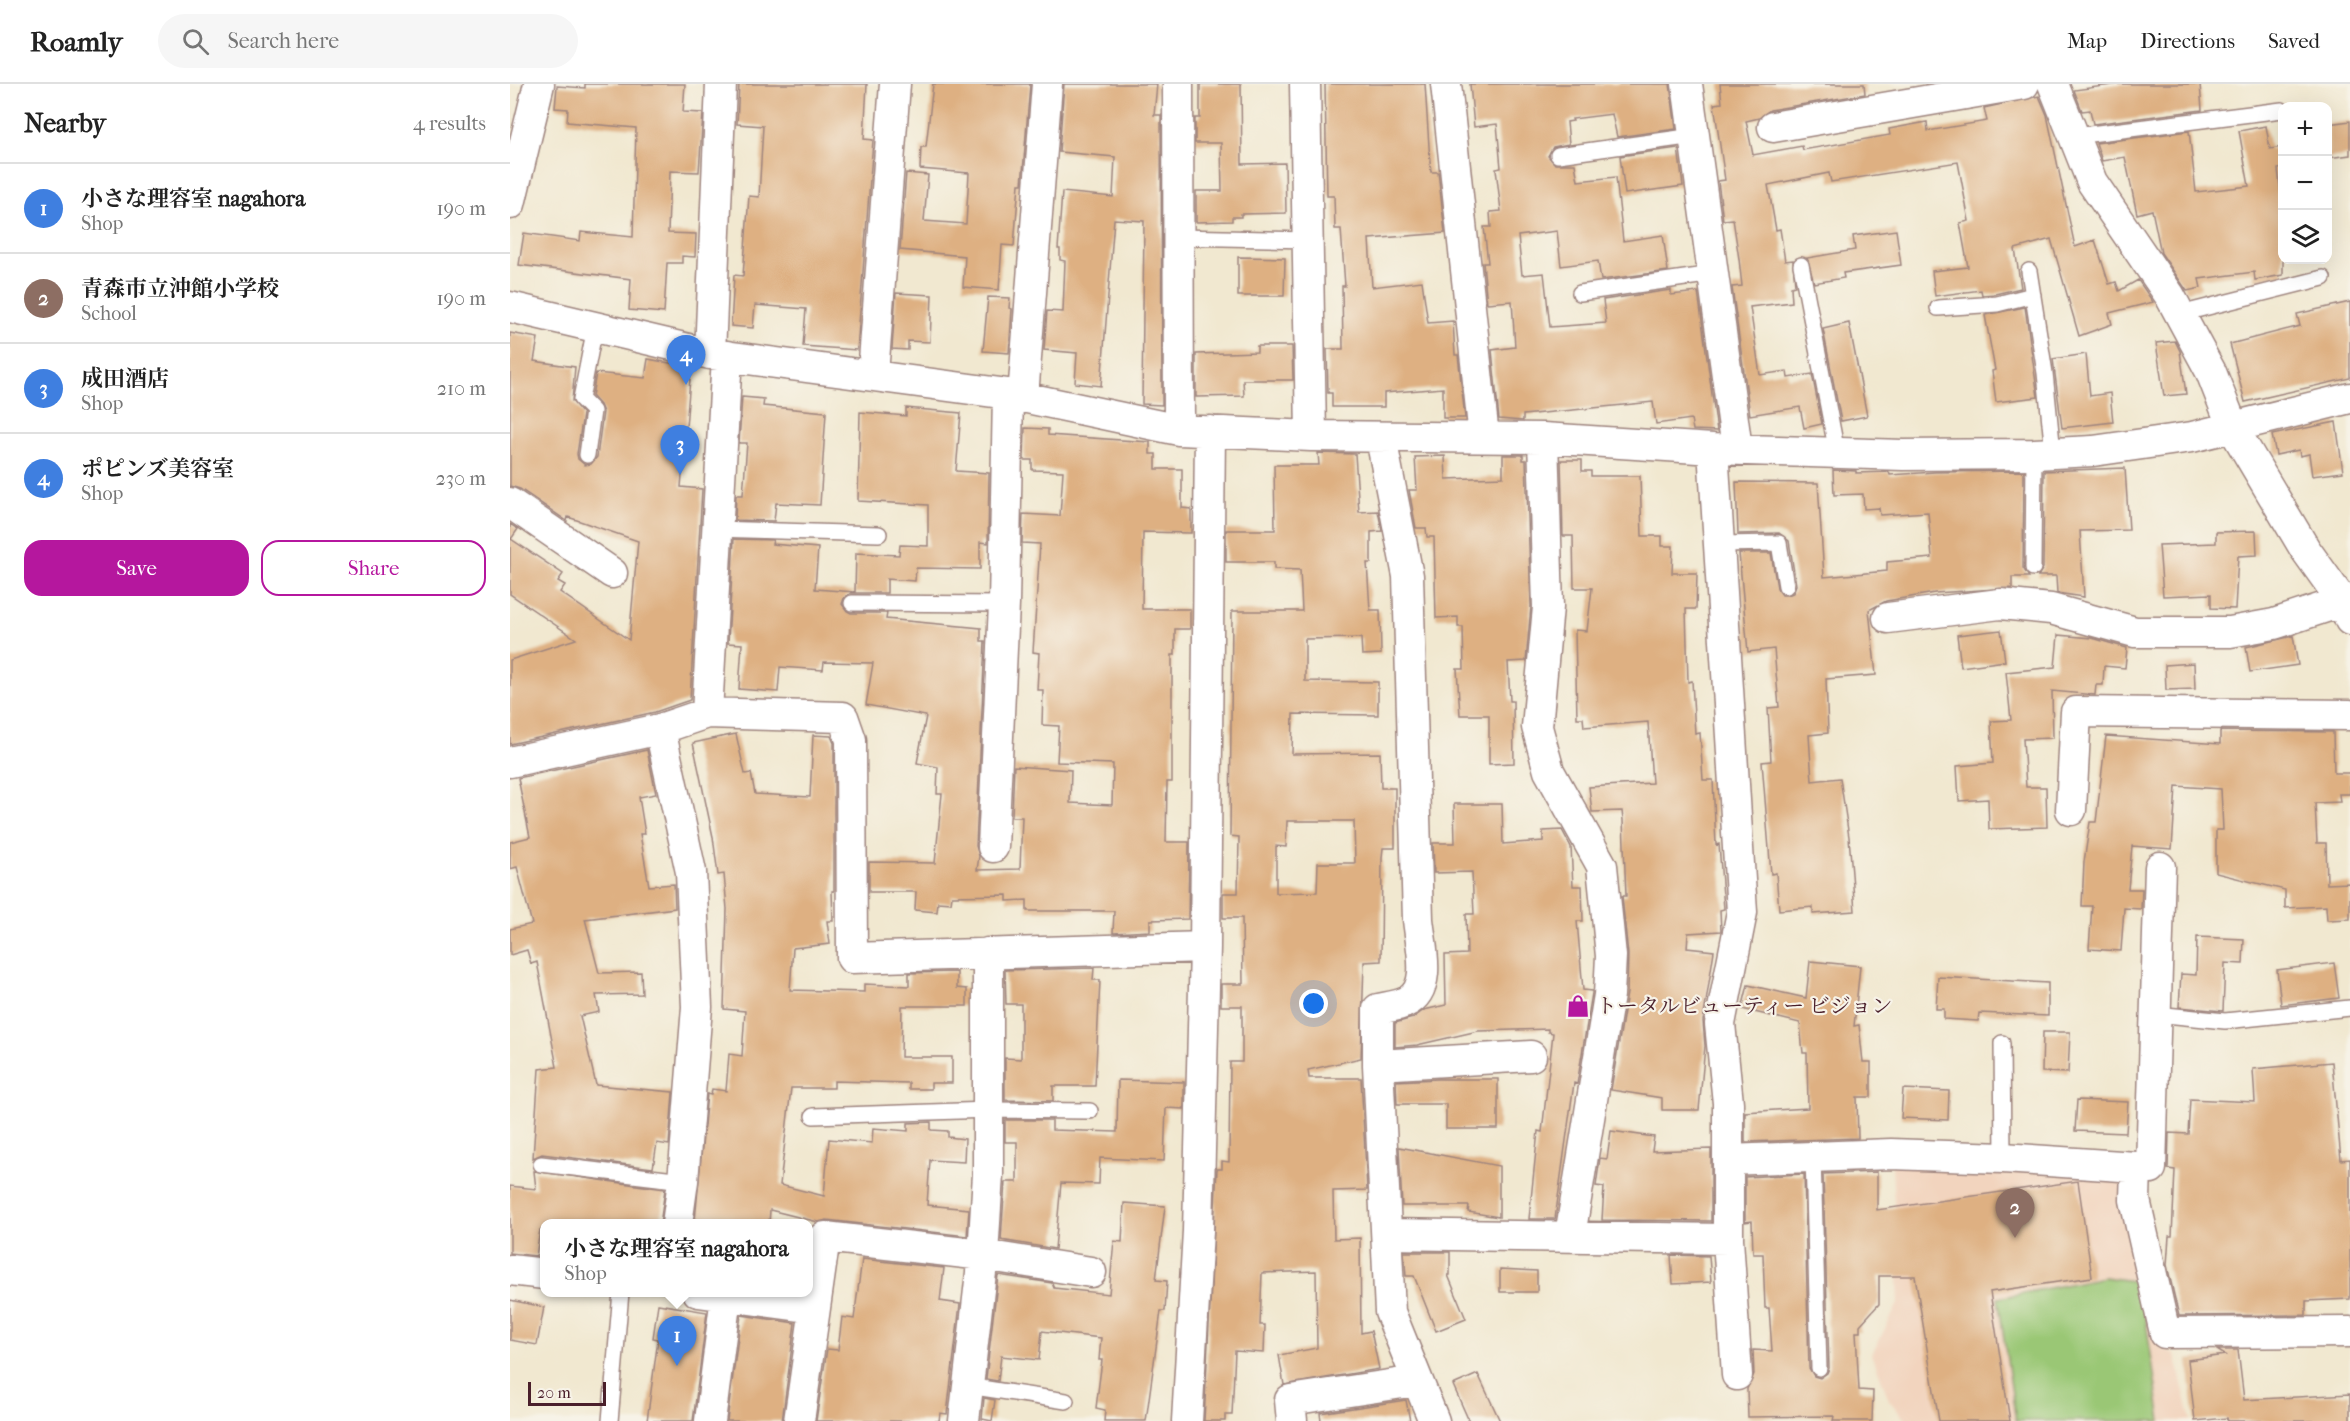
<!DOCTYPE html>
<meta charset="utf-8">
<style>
body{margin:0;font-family:"IM FELL French Canon","Noto Serif JP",serif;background:#f6f6f6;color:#222}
.controls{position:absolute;right:18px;top:18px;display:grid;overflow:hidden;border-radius:12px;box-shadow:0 6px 24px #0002}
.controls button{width:54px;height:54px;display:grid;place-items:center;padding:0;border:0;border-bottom:2px solid #e0e0e0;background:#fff;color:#222;font:30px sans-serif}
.scale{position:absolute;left:18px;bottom:15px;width:78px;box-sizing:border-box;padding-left:6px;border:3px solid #4a1f2b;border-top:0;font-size:16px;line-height:21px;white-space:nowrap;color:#4a1f2b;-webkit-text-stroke:4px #f7f3e8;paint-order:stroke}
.you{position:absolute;left:804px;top:920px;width:21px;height:21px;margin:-15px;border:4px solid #fff;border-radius:50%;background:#1a73e8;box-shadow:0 0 0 9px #1a73e833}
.badge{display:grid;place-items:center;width:39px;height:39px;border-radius:50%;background:#b5179e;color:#fff;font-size:20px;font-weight:700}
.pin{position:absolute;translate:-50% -50px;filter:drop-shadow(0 2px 3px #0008)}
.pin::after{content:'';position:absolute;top:32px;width:21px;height:18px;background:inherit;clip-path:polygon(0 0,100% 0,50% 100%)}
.popup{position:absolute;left:30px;top:1135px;width:273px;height:78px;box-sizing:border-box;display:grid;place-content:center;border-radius:12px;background:#fff;filter:drop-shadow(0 2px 4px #0005);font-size:20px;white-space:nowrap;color:#767676}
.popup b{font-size:22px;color:#222}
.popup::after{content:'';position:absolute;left:50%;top:100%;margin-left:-12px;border:12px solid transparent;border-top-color:#fff}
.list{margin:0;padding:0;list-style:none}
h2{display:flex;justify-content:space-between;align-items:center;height:78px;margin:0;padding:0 24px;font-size:26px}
h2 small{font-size:20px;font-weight:400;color:#767676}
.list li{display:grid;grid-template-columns:39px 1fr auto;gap:18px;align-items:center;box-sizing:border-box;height:90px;padding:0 24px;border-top:2px solid #e0e0e0}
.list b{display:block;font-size:22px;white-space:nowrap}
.list p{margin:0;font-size:20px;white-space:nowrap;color:#767676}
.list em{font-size:20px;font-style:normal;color:#767676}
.actions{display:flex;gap:12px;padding:18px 24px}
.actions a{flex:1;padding:14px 0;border:2px solid #b5179e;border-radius:18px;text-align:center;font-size:21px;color:#b5179e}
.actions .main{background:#b5179e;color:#fff}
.icon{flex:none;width:33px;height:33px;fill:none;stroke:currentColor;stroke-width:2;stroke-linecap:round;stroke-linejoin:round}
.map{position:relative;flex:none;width:1840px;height:1337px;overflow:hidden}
header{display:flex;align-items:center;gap:36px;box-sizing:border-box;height:84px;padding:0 30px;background:#fff;border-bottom:2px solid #e0e0e0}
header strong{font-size:28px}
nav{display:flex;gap:33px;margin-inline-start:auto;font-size:21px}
.search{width:420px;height:54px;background:#f6f6f6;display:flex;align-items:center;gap:15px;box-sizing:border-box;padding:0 21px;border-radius:33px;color:#767676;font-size:22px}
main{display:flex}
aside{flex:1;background:#fff}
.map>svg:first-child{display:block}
.built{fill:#f2d4be}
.green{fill:#9ac775;stroke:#727350;stroke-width:1.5}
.building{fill:#deb082;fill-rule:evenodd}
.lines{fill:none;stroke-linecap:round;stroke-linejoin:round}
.service-casing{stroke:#9e847e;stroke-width:18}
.minor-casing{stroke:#9e847e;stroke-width:33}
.service{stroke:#fff;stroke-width:15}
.minor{stroke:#fff;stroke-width:30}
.labels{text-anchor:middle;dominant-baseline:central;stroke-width:4.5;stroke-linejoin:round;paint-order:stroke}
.poi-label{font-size:21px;fill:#4a1f2b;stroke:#f7f3e8;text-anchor:start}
</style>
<header>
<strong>Roamly</strong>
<div class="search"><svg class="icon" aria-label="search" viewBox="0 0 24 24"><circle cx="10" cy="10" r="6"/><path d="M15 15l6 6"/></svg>Search here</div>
<nav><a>Map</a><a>Directions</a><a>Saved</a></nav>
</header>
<main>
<aside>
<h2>Nearby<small>4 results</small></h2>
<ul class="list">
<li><span class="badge" style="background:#3f7fe0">1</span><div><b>小さな理容室 nagahora</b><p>Shop</p></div><em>190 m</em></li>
<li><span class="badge" style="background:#8d6e63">2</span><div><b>青森市立沖館小学校</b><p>School</p></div><em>190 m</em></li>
<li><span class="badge" style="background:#3f7fe0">3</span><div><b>成田酒店</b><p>Shop</p></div><em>210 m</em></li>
<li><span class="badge" style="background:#3f7fe0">4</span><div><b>ポピンズ美容室</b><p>Shop</p></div><em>230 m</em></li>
</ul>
<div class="actions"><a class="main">Save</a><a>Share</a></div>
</aside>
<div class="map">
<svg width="1840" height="1337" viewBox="0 0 1840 1337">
<rect width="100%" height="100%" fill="#f7f3e8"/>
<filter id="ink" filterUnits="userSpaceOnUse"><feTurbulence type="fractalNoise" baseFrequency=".0167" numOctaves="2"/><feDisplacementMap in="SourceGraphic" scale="12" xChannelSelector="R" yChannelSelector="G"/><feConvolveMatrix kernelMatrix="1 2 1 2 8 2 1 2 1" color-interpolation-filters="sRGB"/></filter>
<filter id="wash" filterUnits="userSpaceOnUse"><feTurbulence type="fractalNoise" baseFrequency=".008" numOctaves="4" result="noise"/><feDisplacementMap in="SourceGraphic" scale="24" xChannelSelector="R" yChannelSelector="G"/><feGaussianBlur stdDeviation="1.35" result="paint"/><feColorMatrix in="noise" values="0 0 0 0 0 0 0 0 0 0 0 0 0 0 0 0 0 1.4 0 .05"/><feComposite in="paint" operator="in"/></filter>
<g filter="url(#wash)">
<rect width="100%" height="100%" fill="#f1e8d0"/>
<!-- built -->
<path class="built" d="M1382,1080l227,9 41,174 15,8 16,66h-285l-17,-21 -17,-46 27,-52z"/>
<!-- green -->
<path class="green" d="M1594,1193l36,5 21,139h-145l-18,-123z"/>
<g id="blocks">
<!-- building -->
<path class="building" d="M75,0h100l-2,28 20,1 -4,59 -29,-1 -2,62 28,1 -1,23 -13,-1v7h-15l-3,50 -35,-3 2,-31 -112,-14 5,-32 56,8 1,-9 52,5 3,-109 -69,-6 1,-13 -13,-1 2,-22 28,2z
M229,0h128l-3,55 9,1 -16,210 -54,-4 3,-37 -51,-4 -2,23 -22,-2 3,-51 9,1 6,-80 10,1 4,-71 -26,-2z
M423,0h97l-8,100h-3l-5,62 -12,-1 -3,45 -36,-3 2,-31 -65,-6 6,-77 22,2 -4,46 42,3 3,-51 -49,-4 1,-22h5z
M554,0h93l-3,31h7l1,290 -20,-1 2,-183 -30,-2 -13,167 -26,-3 2,-30 -33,-3 3,-39 16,1 2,-51 -5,-1v-11h-2l4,-57 51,5 2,-40 -56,-5z
M690,0h41l1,80 43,-1 1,50 -45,1v3h-9v4l-36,1v-31h26l-1,-48h-26v-25h5z
M815,0h100l5,78 1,10h7l7,61 -76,6 3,48 50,-6 6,42 25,-2 2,34h3l7,63h-22v-30l-59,5v14h-52v-14h-4l-1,-44h16l-1,-63h3l-4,-57h-6l-1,-33h-7z
M960,0h200l6,45 -59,8 -5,-23 -40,5 1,2 -6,1 2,22 -16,3 -5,9 7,8h20l3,17 38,-4 7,64 40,-6 5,36 -67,9 -3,-19 -37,5 -4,-35 -39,5 4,39 22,-2 6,54 56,-4 -3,-23 68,-10v5l27,-3 19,139 -24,-1 -2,-11 -35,5 -3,-22 -130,13v6l-24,-2 -7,-69 23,-3 -3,-46 -25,2 -4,-40h5l-4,-36h7l-1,-15 11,-1 -5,-42 5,-1 -4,-44 -23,3z
M1210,0h144l1,10 -95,16 -11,8 -13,3 7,34 49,-9 1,4 87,-15 -1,-6 38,-7 1,9 59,-10 -3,-13 55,-12 8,19 28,132 20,-7 14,44 7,-2 3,9 19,-11 15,22 -44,11 3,11 -33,12 -28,-97 -36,10 6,39 -26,6 -13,1 -1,-5 -46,6 -3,-25 36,-4 -8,-44 9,-2 -11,-59 -127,20 -2,-9 -61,12 8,45 4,-1 5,32 8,-1 2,26 -4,1 1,15 -42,5 10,68 27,-4 1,7 24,-4 10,50 -18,4 -4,-21 -50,8 -18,-128 10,-1 -3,-27 -6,-40 -10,1 -5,-39 7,-1 -11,-76 8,-1z
M1609,0h81l2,26 -109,14 -3,-14 -8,1 -8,-21z
M1840,37v34l-22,3v-34z
M1756,42l4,23 13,-2v21l-5,1 5,45v61l-28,5 -1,-8 -55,7 2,9 -14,3 -26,-38 -9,-43 -15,4 -12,-57 -23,4 -6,-18 93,-12 7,61 53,-6 -10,-55z
M1168,64l5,38 -58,8 -5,-38z
M1386,146l5,35 -58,8 1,5 -30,5 -7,-25 48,-8 -2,-14z
M728,173l47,1 -1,38h-46z
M386,209l36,2 -2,47 -22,-1v9l-16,-1z
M478,213l22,1 -1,10 3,1 -3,44 -26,-2z
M1840,218v76l-105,24 -15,-58 70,-18 -3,-12z
M1515,223l13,90 -42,5 -4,-31 3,-1 -10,-55z
M1339,239l18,93 -26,5 -18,-92z
M0,249l28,5 -4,23 41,6 -3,34 11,13 -6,40 1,5 7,6 6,-1 6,-7 6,-45 -3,-7 -8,-9 4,-23 49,5 3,-19 43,8 -10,120 21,2 -12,211 -35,12 -145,32v-84l66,-21 -66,-45v-70l8,5 -7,10 52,35 -5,7 7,4 -5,7 69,48 9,-99 -70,-24 -1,4 -47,-32 -10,-3z
M1665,257l5,10 6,43 -22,2 -8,-53z
M747,262h35l1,34h-50l1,16 -48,1v-43l61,-2z
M1576,270l4,42 20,-3 3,29 -51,6 -9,-69z
M232,313l22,2 -1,7 63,6 -6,93 -44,-2 -2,18 -39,-1 1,-25h7l4,-52h-8z
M396,324l55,5 -5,58 33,2 -1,70 -8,-1v27l-64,-1 -1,13 -28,-2v14h-36l-7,5 -2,6 5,7 4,2h36l-1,6 95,9v13h4l-9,205 3,10 -2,14 43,-1 2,-52h-10l2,-51 57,4 -1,33 42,2 1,-41 -56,-2 2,-36 -17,-1 1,-35h-6l2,-37 -6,-1 7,-108 -18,-1 1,-29 37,2 3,-45 -31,-1v-10h-8l1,-32 23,1v6l102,7v12h6v15h26v39l9,1v24l-48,-1 -1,77h48v20h-15v26h-3v127h-5l-1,60h23l-1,77 -38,1v11l-37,2 1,-22h-87v-11l-20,1v-6l-55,1 -1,7 -13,-1 -1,10 -22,-2 1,-18h-47v-30l66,1 7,-69h-5l1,-27 -21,-4 9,-47 -60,-11 7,-42 -49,-1 -1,8 -43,-3 -2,25 -39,-3 3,-45 -14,-1 6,-104 39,1 -1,4 46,4 -3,41 40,3 1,-39 43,2 1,-10 28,1v-41l-70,-4 2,-89 46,4z
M1826,338l7,50 -31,4 -3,-22 -9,2 -1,-6 -23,5 -4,-20z
M808,369l37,1 4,58 19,-1 4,20 -11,1v31h-4l3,47h10l1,44 -19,1 -1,-17 -56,1v42l73,1v33l-85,-1 -1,40 88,-1 1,35h14v60h-12l-1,9 -1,104 -17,1 -3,96 -53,12 1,8h52l6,112 -34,1 1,48 26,-1 1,95 10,-2 8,38 -95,16 -5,-30 38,-7 -1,-77 -54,2 -2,52h5l-1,28 -29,-2 -3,64h-7v6h-21l13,-252h5v-8l7,1 1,-100h12v-56h-21v-22h22l-1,-66h-19v-25h15l1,-56 -9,-1 2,-225h70l-2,-41 -26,-1v-7h-48v-32h49l-1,-65h45zM777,737h67l1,42h-37l-1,29 -41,1v-47l10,1z
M993,371h20v5h3l5,146 -5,55 -18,1 2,39h3l1,62 -25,1v-49h-29l-3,-46h7l-1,-42h-5v-10l-22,1 -2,-81h-7l-1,-9h-10l-7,-38h8l-2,-33 30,-1 1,23 57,-2z
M1051,376h21v11h9v5h49l2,60h20v10h11l-1,27h25l-1,36h-10l2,73 4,-1 3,53 5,-1 3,47h10l3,65 3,-1 5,65 -4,1 1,21 -33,2 -1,15 27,3 -11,70 2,25 -6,64h-37v-12l-51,-8 16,-97 1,-39 -6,-58h4l-3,-76 -1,-9 -30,1 -3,-25 63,-4 -4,-61 -64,5 -1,-9h-6l-2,-88 12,1 5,-43h-18l-1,-52h-10z
M1615,384l4,62 -49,1 4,66 -27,-4 -1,-17h-18l5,-8 1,-97z
M1323,386l23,1v2l33,-1 1,3 45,-3 89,-1 -1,97 6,9h-17v11l-77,5 -49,8 -17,9 7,65 -50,4 2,54 -19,2 3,46 28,-3 9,59 6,74 -42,3v-7l-34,3 -3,-37 -5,1 -9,-112 9,-1 -3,-53 11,-1 -5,-58 -26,3 -9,-99h32l6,35 5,7h6l5,-2 3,-8 -7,-44 -10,-8 -41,1 -2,-52 82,1 6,94 63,-6v-9l45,-4 -4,-46 -48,3 -1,-7 -15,1 -1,-15 -29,1z
M1746,447l1,24 -19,1 -3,53 -24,-1v-14l-48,2 -4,-51 57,-2v-11z
M1491,546l4,31 -44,6 -4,-32z
M1548,551l34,3 35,10 -2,20 -21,-2 -1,19h-7l-1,10 -43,-4 1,47 -30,1 3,48h20l1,40 -58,2 -1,-30 -29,2 -2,-35 36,-3 -2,-42 20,-1 -5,-48 49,-5z
M1783,552l5,29 -48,7 -4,-25z
M1684,579l1,26 -29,1 -1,-25z
M1710,647l113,1 1,41h16v21h-11l1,8 -25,1 2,40h9l1,41 23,-1v36l-23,1 -1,-14 -41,2v-18l-69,-17v-43h7l-2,-41 -45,-3 -4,63 -40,-3 -4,43h14l-1,20 -17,-1 -3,43 -32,-2 3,-43h-10l2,-44 6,-40h6l10,-86 114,8z
M226,650l9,40 6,-1 4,21 55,3 3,-62 18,1 3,7v148h-2l1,30h-6l3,23 -37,4 -3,42 74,2v-8l45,2v-13l48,-1v16l10,1v17h-65l-1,51h51v26h-21v6h-22v-6l-75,-2v7h-43l-11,97 44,11 5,-57 43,4 1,-15 35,3v-8l23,-1v8l17,1v6l17,2 -1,23 -34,-2 -3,45 42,4 -2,27 -140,-16 -9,2 -48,-12 -1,14 -74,-3 12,-127 4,1 1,-6 14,2 3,-37 13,2 3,-45 -21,-2 3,-100 -3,-35 -6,1 -5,-38 -20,-94z
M137,666l9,44 -17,3 6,37h-5l9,52 25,-2 1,24 -90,11 14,54 42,-1 1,22 -46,1 3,17 -19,4 16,69 77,7 -4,53 -12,-2 -4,25 -111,-14 -9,4 6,-89 18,-2 -20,-105 -6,2 -4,-14 -17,5v-26l22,-5 -15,-57 -7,2v-27l20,-5 -12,-59z
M944,720h48l1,40 40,-3v-10l19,-1 9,17 2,39h9l1,35h-6l6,69 9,1v2l-15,91 -3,-1 -19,136h-26l9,-88 4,1 11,-99 -5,-1v-3l-70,2 -61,14 -22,2v-24l18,-5 11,-8 22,-5 -1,-50 22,-1 -1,-40h8l-2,-42 -38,1 -1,-30h22z
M1687,853l47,2 -1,25 -18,-1 -2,48 -44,-4 2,-33 15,1z
M1300,877l50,5 -6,60 5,-1 4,37h8v35h-14l1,41 -113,4v-30l63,-4 -1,-55h-4l-3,-30 -58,-14 6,-24 58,13z
M1824,879l5,35 -58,7 -4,-35z
M584,884l-1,12h7l-5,106h-42v15l-48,-1v-42l16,1v-55h-15l-1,-34z
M1428,893l110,6v33l-69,-3 -1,8 -34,-2v-10h-8z
M1533,948h27l-2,41 -26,-1z
M1822,978l9,98 9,-1v140l-44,2v14l-127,1 -12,-51 2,-29h3l3,-66 -7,-1 1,-36 19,1 2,-35 65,3 -2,-33z
M928,995h60v50h-52v-25h-49l-1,-23z
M608,996l66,2v27l-18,-1 -2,53 -64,-3 -1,26 -38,-1 -6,66 -54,-9 4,-58h12v-40h-12v-22h47v10l65,2z
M1393,1005l46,2 -1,29 -47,-2z
M1567,1016l51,2 -2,31 -51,-2z
M1101,1047l43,6 -2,14 59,-2v72l-109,-1 2,-33 -8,-1 4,-28 7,1z
M889,1063l100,19v51l-31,-5 1,-6h-67z
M24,1087l131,18 -5,35h-115v7l-5,-1 -4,26 -26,-3v-67l26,3z
M1367,1088v38l201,-29 14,96 -102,15 20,129h-71l-24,-145h-36v28l-19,21v7h-4l3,58 14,1 -1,30h-39l1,-5 -86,1 -1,-28 7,-15 -1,-24 19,1 -3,-43h-4l-2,-54h-10l-1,-33 -7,1v-45l59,-3 5,194 5,8 6,2 7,-5 2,-5 -6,-194z
M614,1119l41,3 -9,74 11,1 -2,30h-4l-15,110h-42l1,-11 -9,-2 6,-48h-3l2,-22 -59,-7 -3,29 -38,-4 -3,25 -12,-2 12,-104 54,8 2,5 55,6 5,-53 8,1z
M894,1168h46v23h-2l18,44 -30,12 -22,-55h-8z
M1161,1171l38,1 2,26 -38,2z
M352,1175l82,9 -4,33 20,3 -13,110 -7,-1 -1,8h-123l11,-72 11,1 4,-33 12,2z
M990,1185l37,2v21h-37z
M0,1216l34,7 -7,38 -27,-5z
M148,1220l49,8 -14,109h-46l11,-82 -5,-1z
M231,1231l54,8 -13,98h-55z
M1707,1266h21l6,50 106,-6v27h-122l-1,-3 -32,3 -7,-61 37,-5z
M968,1290l22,47h-31l-16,-36z
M474,1314l11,2 -3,21 -10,-2z
M896,1316l4,21h-89l-1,-8z"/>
</g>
</g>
<g filter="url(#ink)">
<use href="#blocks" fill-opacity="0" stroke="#9e847e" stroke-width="1.5"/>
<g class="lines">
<!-- service casing -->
<g class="service-casing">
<path id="service" d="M1564,52l208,-26
M1048,71l136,-19
M668,153l130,3
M1291,181l36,188
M1519,187l16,102 8,80
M1070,209l133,-19
M1428,224l59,-4 36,-9
M1670,230l143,-36
M77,371l6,-44 -12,-12 14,-72
M206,445l163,5
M1209,460l60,-1 7,43
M1523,484l1,-114
M342,519l152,1
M1646,930l69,7 125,-13
M1492,959l1,115
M303,1032l176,-6 101,1
M1303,1073l6,211
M31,1080l142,17
M458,1302l98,15
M100,1337l11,-129"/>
</g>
<!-- minor casing -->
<g class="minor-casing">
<path id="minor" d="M668,0l1,346
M795,0l6,352
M936,0l38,353
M1177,0l50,365
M1543,0l39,98 78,114 41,76 22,56 72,121 38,53 7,18
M1263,43l251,-43
M0,120l29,-120
M0,223l200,47 298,40 171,36 132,6 232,2 170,11 190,6 131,-1 59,-3 99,-14 158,-39
M200,270l11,-270
M363,290l22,-290
M513,313l24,-313
M871,354l27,138 10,343c2,24 16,70 -12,83 -8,4 -19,5 -28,7v56l12,247 44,109
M1033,354l5,169 -11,120 12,44 53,95 9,90 -2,39 -39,241
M1203,365l29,463 -22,112 8,79v57l163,-6 112,4 133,9 -1,33 30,133 185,-1
M0,419l102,70
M1378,534l112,-14 51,5 84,23h95l44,-8 76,-25
M197,629l20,-357
M150,645l31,143 6,135 -14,174 -6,43
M0,678l150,-33 47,-16 136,4 8,23 1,218 353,-11
M1561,726l5,-98 274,3
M483,763l11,-243 4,-210
M868,981l153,-9
M1218,1076v79l9,136
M1626,1083l15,1 9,-301
M877,1150l341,5
M0,1186l35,4
M188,1208l117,16 -16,113
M305,1224l10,-71 158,18 108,17
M200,1337l16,-125
M454,1337l19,-166 5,-81v-221
M677,1337l11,-190 7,-284 5,-516
M782,1337l-2,-21 126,-19"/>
</g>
<!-- service -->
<use href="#service" class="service"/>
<!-- minor -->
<use href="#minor" class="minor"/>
</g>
</g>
<!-- icons -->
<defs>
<g id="shop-bare" transform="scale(1.8)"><path d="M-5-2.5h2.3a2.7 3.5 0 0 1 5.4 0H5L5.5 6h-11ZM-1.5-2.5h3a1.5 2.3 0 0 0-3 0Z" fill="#b5179e" stroke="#f7f3e8" stroke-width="2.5" paint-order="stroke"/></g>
</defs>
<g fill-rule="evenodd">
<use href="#shop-bare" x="1068" y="922"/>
</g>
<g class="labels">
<!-- poi labels -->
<g class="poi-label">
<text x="1086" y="922">トータルビューティー ビジョン</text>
</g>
</g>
</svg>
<div class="controls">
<button>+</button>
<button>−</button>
<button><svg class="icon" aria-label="layers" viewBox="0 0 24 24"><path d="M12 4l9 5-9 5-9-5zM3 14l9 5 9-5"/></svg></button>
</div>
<div class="scale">20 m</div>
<div class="you"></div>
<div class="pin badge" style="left:167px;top:1282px;background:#3f7fe0">1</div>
<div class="popup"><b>小さな理容室 nagahora</b>Shop</div>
<div class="pin badge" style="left:1505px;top:1154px;background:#8d6e63">2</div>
<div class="pin badge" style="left:170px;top:391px;background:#3f7fe0">3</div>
<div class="pin badge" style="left:176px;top:301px;background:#3f7fe0">4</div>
</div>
</main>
